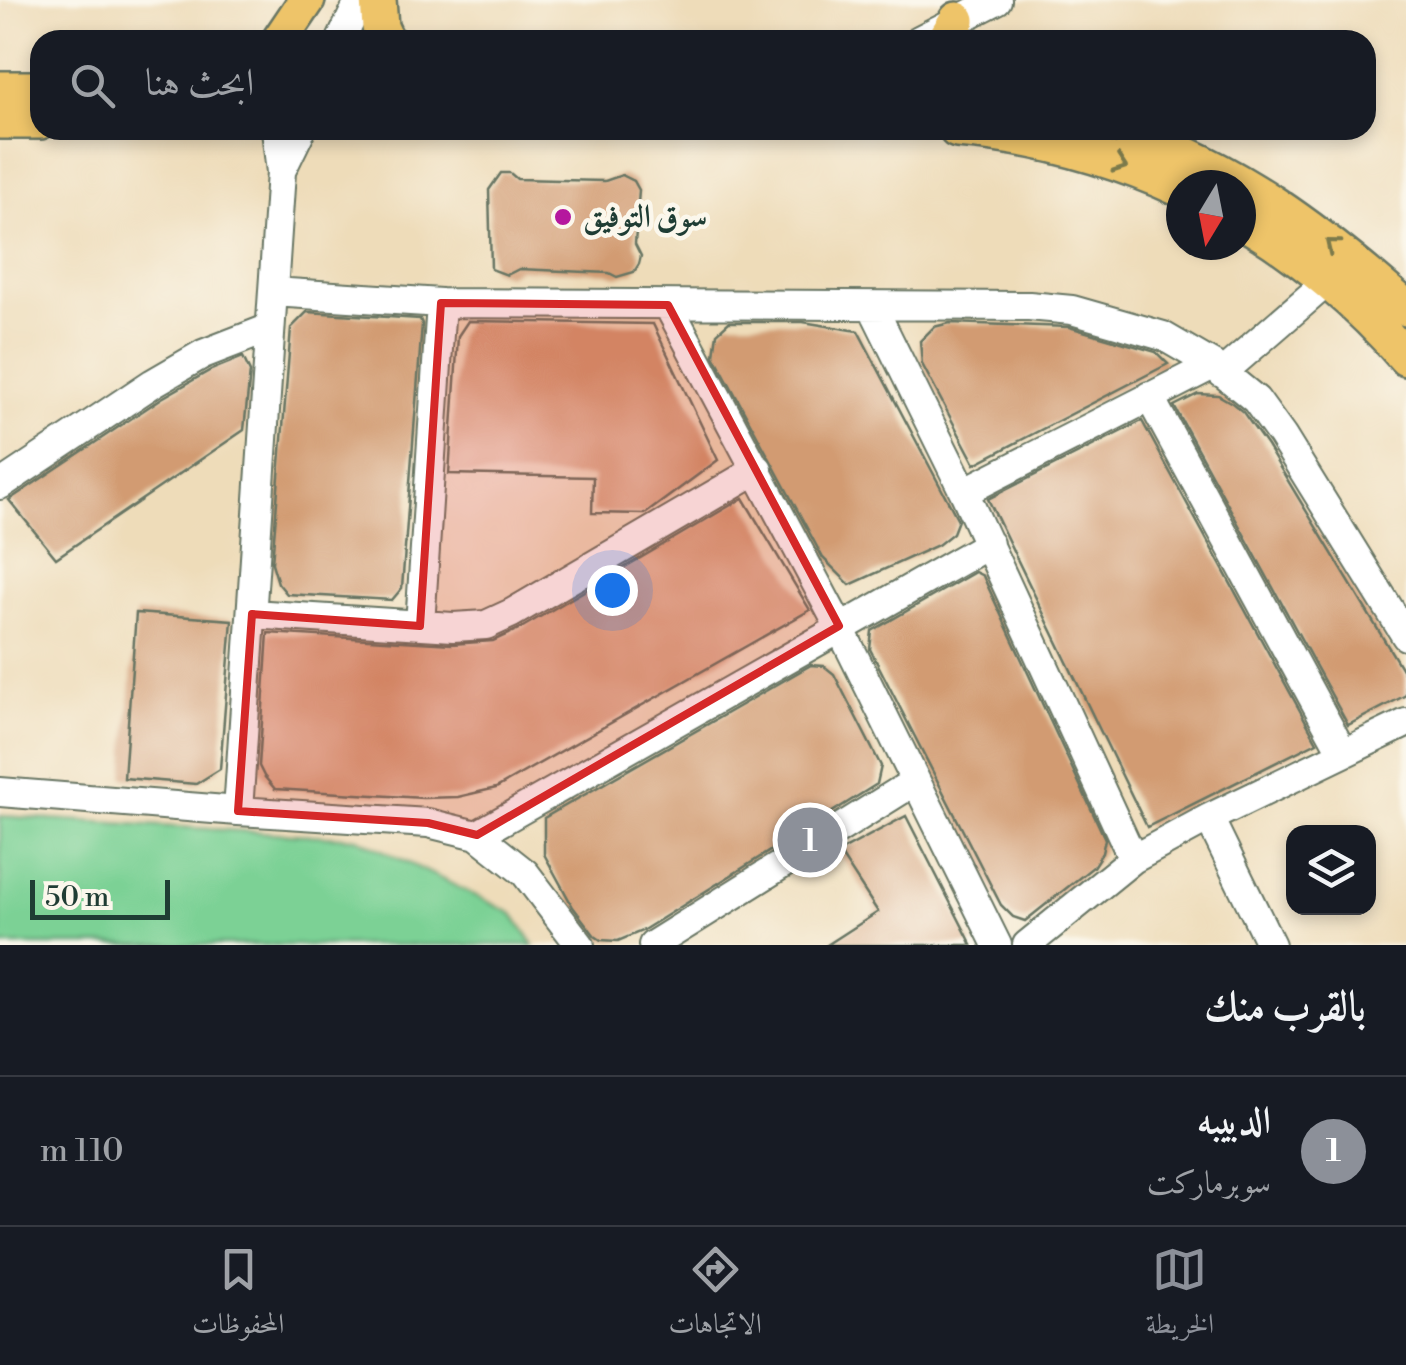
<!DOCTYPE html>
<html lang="ar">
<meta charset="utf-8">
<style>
body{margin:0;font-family:"Libre Bodoni",Amiri,serif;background:#242831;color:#f1f3f6;direction:rtl}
.controls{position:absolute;right:30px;bottom:30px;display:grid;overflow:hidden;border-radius:20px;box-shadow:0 5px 15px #0003}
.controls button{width:90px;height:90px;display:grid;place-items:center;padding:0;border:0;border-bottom:2px solid #363941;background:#171b24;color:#f1f3f6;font:50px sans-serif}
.compass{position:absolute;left:1166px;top:170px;width:90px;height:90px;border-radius:50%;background:#171b24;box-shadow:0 5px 15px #0003;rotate:190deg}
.scale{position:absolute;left:30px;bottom:25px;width:140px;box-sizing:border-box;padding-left:10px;border:5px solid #1f3d34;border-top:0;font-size:28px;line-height:35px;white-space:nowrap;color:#1f3d34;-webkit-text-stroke:8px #fbf7ec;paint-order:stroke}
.you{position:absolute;left:612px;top:590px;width:35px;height:35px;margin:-25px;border:8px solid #fff;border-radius:50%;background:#1a73e8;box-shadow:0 0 0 15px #1a73e833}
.badge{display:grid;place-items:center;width:65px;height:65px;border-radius:50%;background:#8c9099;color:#fff;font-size:32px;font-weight:700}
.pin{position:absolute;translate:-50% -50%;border:5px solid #fff;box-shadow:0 2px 10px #0006}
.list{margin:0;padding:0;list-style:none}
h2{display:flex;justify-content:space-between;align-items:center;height:130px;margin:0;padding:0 40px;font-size:42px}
h2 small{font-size:32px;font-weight:400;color:#9ea1a6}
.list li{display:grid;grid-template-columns:65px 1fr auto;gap:30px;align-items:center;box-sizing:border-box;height:150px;padding:0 40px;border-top:2px solid #363941}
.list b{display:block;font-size:38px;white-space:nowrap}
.list p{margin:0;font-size:32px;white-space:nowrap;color:#9ea1a6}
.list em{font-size:32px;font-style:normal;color:#9ea1a6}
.icon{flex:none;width:55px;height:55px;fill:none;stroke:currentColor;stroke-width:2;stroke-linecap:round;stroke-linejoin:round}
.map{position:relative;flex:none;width:1406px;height:945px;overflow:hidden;direction:ltr}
.search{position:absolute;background:#171b24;box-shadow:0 5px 15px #0003;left:30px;right:30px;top:30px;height:110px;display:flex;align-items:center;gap:25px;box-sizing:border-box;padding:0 35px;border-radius:30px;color:#9ea1a6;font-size:38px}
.sheet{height:280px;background:#171b24}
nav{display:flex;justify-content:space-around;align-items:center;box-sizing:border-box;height:140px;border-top:2px solid #363941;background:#171b24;font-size:28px;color:#9ea1a6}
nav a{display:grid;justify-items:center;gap:5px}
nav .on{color:#8c9099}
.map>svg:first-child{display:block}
.green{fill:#7bd195;stroke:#4d8764;stroke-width:2.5}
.building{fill:#d29b72}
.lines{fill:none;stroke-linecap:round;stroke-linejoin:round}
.minor-casing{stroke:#677563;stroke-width:32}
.major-casing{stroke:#677563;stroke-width:40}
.minor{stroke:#fff;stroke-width:28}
.major{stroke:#eec469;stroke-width:35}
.oneway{stroke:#7c7a4c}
.marked{fill:#d62828;fill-opacity:0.2;stroke:#d62828;stroke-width:8;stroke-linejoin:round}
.poi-dot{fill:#b5179e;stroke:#fbf7ec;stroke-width:4}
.labels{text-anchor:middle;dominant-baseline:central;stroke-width:9;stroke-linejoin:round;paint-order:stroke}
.poi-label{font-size:32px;font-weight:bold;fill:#1f3d34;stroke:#fbf7ec;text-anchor:start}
</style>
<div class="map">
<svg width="1406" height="945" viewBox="0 0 1406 945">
<rect width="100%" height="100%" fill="#fbf7ec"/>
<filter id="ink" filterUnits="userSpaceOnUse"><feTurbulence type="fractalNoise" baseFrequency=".01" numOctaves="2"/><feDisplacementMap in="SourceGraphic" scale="20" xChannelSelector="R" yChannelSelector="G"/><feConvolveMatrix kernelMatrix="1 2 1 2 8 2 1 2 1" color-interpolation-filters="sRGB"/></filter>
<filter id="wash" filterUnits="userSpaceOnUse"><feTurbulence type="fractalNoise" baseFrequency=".0048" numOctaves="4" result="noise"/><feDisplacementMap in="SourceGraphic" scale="40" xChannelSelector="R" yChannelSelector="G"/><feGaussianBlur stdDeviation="2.25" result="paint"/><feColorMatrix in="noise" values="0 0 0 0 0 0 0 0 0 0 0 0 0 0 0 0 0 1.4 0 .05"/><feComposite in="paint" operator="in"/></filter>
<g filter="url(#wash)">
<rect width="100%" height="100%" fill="#eedcb9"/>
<!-- green -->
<path class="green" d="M0,816l357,22 156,76 21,31h-534z"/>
<g id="blocks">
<!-- building -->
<path class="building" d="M501,173h9l7,6 88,2 17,-6 12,6 5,9 -4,54 6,12 -2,8 -5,8 -17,5 -8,-4 -90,-4 -12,6 -16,-6 -2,-79z
M307,312l113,7 2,5 -20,264 -10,12 -105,-6 -9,-11 -6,-20 19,-235z
M468,321l185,3 65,136 -73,54 -53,-1 1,-36 -144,-3 9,-138z
M729,322h74l55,9 100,189 -5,13 -15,12 -88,40 -27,-27 -109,-203 3,-22z
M950,323l119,4 87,25 12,12 -193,100 -53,-100 -2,-23 14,-14z
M243,357l7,15 -6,58 -188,128 -47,-58 153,-102 49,-28z
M1198,394l20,1 14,8 11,9 24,34 139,230v19l-58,30 -174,-319z
M1142,421l175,321 -170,85 -159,-328z
M743,498l67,112 -314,178 -38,9 -35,1 -148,-9 -11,-13 -5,-10 9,-133 184,11 41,-3 28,-13z
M975,572l8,4 122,263 -3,14 -9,14 -68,54 -12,-4 -12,-12 -131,-256 2,-18z
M136,613l96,7 -12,149 -24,15 -72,-6z
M811,665l13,1 10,8 47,92 -4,18 -235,147 -24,10 -17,-1 -6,-4 -22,-29 -29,-53v-36z
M906,816l66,129h-145l51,-33 -39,-60z"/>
</g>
</g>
<g filter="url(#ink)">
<use href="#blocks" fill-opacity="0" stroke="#677563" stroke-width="2.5"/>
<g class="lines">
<!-- minor casing -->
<g class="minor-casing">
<path id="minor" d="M341,40l19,-40
M919,40l78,-40
M276,130l5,42 -43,639 190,12 49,12 48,38 55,72
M281,171l20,-41
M273,292l168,11 588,3 43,4 91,26 50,29 43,35 26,36 124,200
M668,305l171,321 158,319
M872,306l92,186 169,367
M1222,373l105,-91
M1149,396l194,357
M0,485l153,-102 50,-29 67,-26
M964,492l249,-127
M252,614l201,13 33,-2 26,-12 246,-144
M420,625l21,-322
M0,792l238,19
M1209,818l62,127
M477,835l512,-291
M653,945l261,-163
M1027,945l106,-86 76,-41 197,-95"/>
</g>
<!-- major casing -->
<g class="major-casing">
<path id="major" d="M378,0l2,27 6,13
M280,40l27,-40
M945,40l12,-20
M0,89h40
M0,121h40
M957,130c77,6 154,27 224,59
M1126,130c112,40 191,100 280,178
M1241,220c60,35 120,85 165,138"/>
</g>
<!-- minor -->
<use href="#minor" class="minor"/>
<!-- major -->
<use href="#major" class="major"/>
</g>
<!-- one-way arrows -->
<defs><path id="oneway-chevron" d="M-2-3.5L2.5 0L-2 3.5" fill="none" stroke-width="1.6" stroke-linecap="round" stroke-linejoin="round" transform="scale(2.5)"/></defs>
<g class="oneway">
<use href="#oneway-chevron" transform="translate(1120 165) rotate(19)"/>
<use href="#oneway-chevron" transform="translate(1332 245) rotate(-141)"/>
</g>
</g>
<!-- marked area -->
<path class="marked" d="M441,303l227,2 171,321 -362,209 -49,-12 -190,-12 14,-197 168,12z"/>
<!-- markers -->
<circle class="poi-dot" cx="563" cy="217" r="10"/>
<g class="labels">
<!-- poi labels -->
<g class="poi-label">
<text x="583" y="217">سوق التوفيق</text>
</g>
</g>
</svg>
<div class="controls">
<button><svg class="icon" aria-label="layers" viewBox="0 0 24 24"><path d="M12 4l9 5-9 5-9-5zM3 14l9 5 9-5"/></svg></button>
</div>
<svg class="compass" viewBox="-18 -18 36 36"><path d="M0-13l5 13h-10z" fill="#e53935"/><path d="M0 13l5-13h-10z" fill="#9ea1a6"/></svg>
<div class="scale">50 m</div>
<div class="you"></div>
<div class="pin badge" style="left:810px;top:840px">1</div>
<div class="search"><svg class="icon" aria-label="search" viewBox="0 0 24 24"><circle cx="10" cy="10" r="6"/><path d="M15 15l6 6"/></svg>ابحث هنا</div>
</div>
<section class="sheet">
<h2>بالقرب منك<small></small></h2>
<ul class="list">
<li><span class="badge">1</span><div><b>الدبيبه</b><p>سوبرماركت</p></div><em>110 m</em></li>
</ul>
</section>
<nav>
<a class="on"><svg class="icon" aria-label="map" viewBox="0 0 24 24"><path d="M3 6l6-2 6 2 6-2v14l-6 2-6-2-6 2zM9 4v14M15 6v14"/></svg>الخريطة</a>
<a><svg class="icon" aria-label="directions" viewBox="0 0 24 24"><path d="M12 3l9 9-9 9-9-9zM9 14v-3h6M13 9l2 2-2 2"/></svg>الاتجاهات</a>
<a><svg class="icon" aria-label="saved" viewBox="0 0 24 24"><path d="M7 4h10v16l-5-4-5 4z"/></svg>المحفوظات</a>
</nav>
